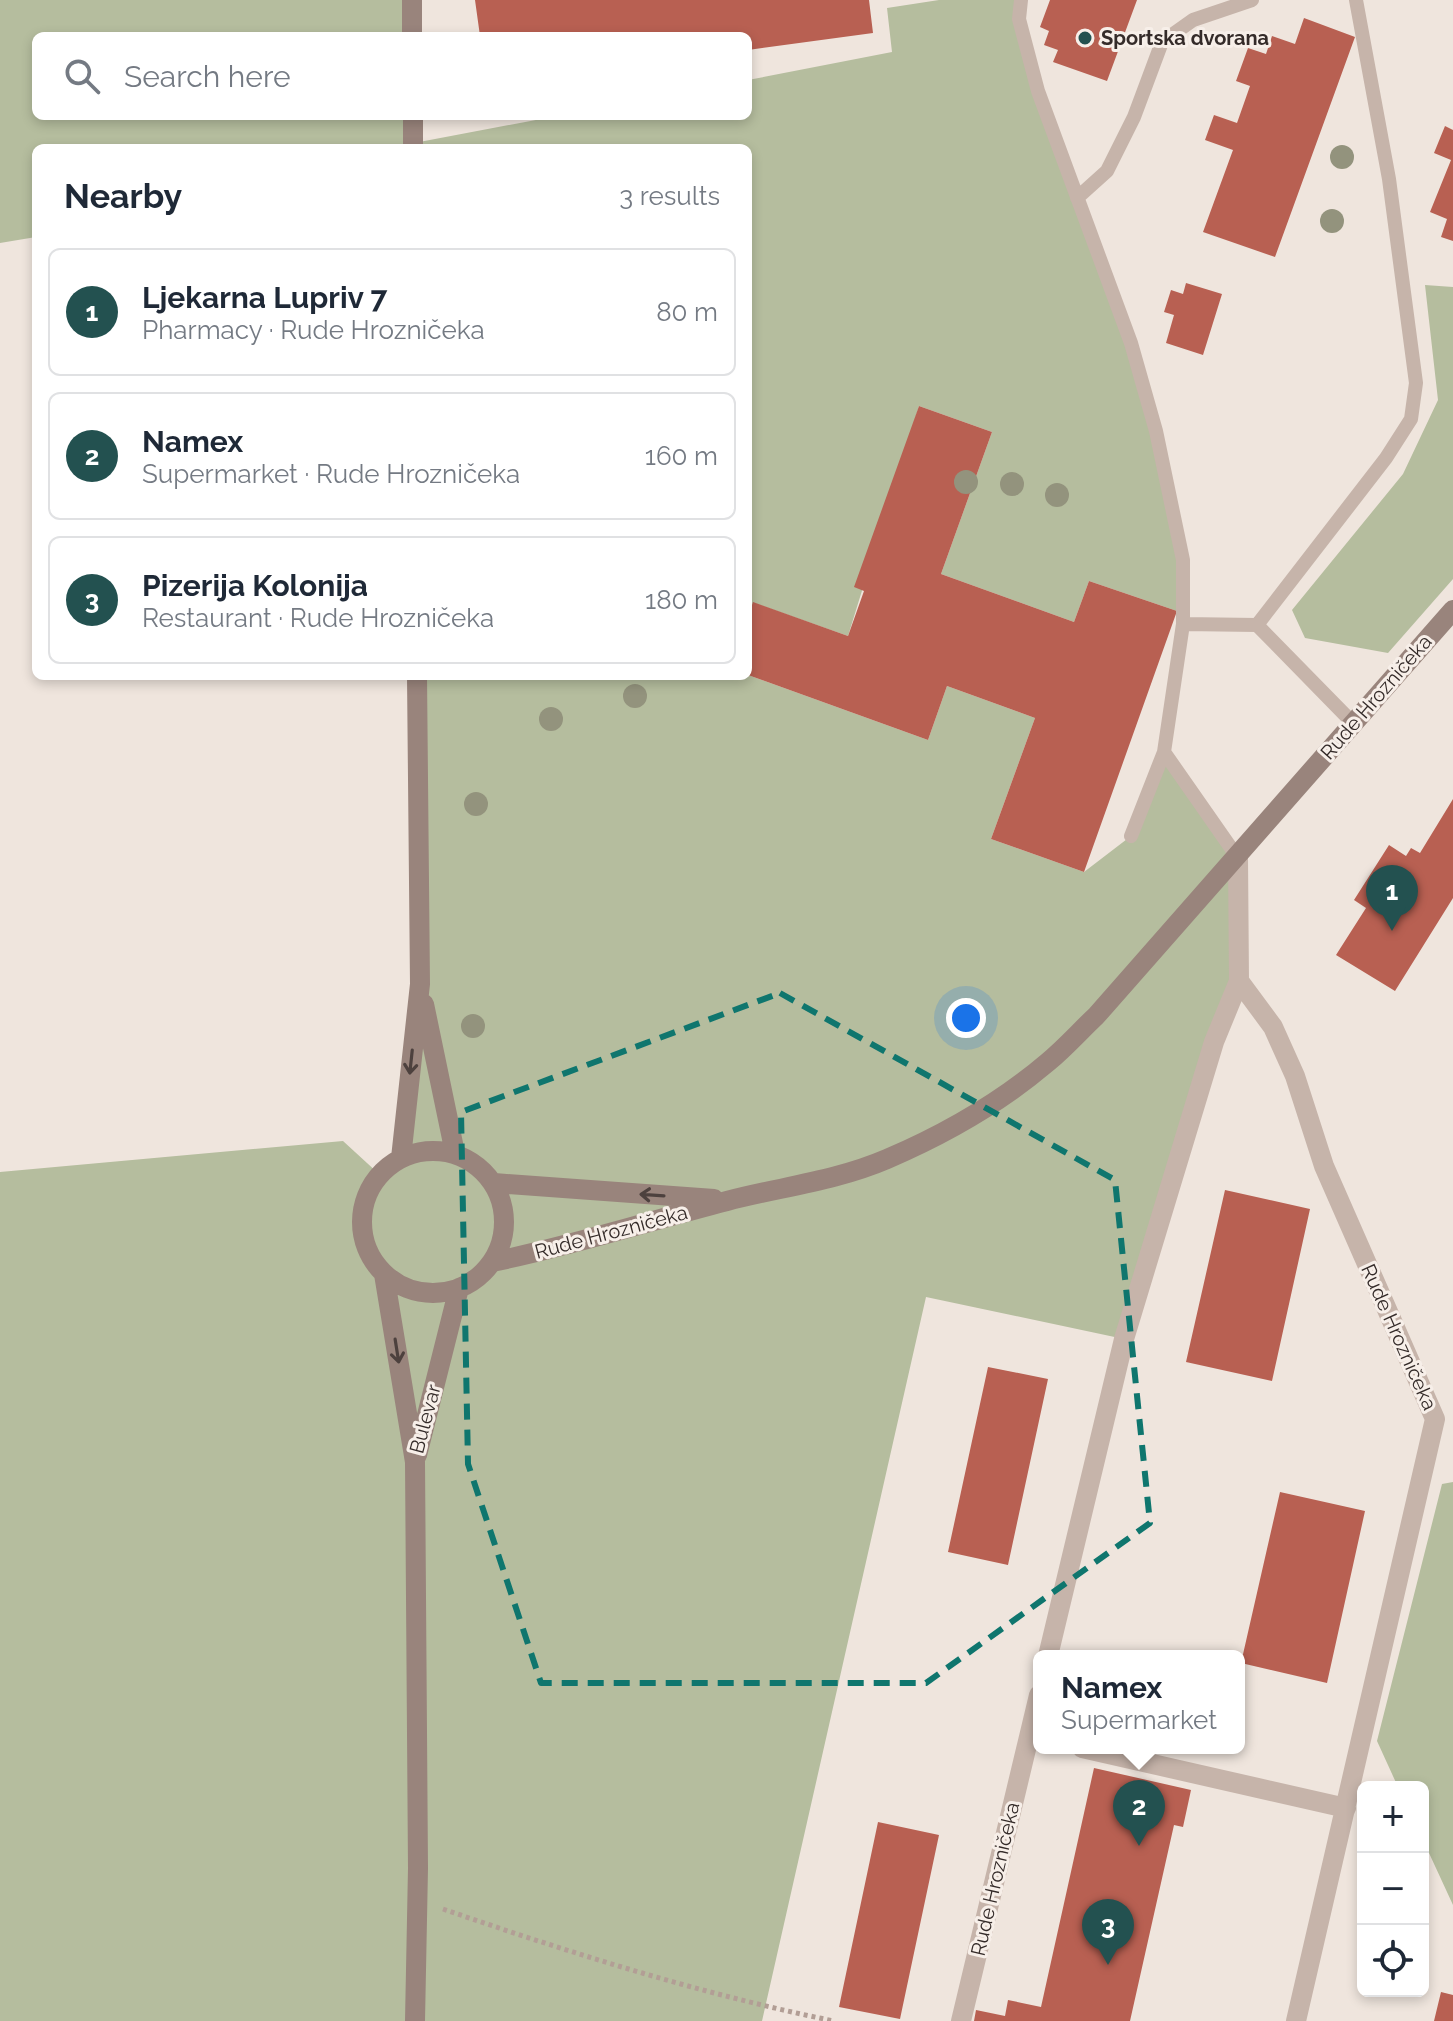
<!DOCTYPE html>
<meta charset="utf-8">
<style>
body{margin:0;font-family:Raleway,sans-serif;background:#f6f6f7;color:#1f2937}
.controls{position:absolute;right:24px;bottom:24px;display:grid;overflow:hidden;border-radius:12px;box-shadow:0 4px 12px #0003}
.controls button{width:72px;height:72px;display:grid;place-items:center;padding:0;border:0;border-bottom:2px solid #e0e1e3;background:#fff;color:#1f2937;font:40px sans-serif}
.you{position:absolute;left:966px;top:1018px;width:28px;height:28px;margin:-20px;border:6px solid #fff;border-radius:50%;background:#1a73e8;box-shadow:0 0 0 12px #1a73e833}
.badge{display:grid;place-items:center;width:52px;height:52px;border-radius:50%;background:#235150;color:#fff;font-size:26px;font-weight:700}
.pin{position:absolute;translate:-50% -66px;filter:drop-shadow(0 2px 4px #0008)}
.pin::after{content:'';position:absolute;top:42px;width:28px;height:24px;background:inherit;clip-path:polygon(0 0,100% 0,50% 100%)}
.popup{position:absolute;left:1033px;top:1650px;width:212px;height:104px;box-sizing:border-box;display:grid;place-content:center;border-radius:12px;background:#fff;filter:drop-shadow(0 2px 6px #0005);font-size:26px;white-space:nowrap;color:#747a83}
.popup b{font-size:30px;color:#1f2937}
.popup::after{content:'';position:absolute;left:50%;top:100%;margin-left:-16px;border:16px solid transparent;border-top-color:#fff}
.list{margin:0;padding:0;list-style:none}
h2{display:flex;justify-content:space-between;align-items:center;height:104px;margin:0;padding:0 32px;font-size:34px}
h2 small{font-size:26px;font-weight:400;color:#747a83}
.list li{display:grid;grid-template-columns:52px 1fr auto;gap:24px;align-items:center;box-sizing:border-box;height:128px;margin:0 16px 16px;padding:0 16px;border:2px solid #e0e1e3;border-radius:12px}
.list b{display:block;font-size:30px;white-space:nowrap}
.list p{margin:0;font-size:26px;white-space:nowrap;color:#747a83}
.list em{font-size:26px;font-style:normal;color:#747a83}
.icon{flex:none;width:44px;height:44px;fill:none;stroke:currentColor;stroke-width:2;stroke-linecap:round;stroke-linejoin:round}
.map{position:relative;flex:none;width:1453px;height:2021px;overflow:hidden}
.search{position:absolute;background:#fff;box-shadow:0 4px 12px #0003;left:32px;top:32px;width:720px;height:88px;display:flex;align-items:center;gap:20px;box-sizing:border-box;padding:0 28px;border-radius:12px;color:#747a83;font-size:30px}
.panel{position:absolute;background:#fff;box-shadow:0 4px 12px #0003;left:32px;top:144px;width:720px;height:536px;border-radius:12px}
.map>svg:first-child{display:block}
.green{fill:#b5bd9e}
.building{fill:#b86052}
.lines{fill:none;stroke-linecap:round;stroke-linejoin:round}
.path{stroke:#b29e95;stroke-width:5;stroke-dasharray:4 4;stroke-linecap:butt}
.lane{stroke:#c6b4aa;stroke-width:14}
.street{stroke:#c6b4aa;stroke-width:20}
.secondary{stroke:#99847c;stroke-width:20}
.tree{fill:#93937d}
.oneway{stroke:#4d413e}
.marked{fill:none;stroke:#0f766e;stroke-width:6;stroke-dasharray:16 10;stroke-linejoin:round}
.poi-dot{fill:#235150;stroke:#f7efe9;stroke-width:3}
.labels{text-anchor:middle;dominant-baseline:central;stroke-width:6;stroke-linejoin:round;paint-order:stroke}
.poi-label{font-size:20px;font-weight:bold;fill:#342b29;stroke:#f7efe9;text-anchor:start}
.street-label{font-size:20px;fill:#342b29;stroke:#f7efe9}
</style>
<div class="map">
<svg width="1453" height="2021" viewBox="0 0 1453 2021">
<rect width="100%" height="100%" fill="#efe5dd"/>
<!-- green -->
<path class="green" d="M0,0h412v36h-376v80h377l1,27 143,-27h191v-36l144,-28 -5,-44 52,-8h82l-2,19 112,324 52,217 -6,51 -88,-30 -15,41 -133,-48 51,-142 -73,-26 -71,230 -94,-33 -6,14v-469h-712v89l-36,6z
M1425,285l28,2v292l-65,74 -83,-15 -13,-28 111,-136 35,-74z
M748,675l180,65 19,-54 88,32 -44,121 93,33 47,-36 33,-84 74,106 1,123 -115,358 -198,-42 -164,724h-762v-849l343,-31 36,33 21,-16 20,-174 -3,-308z
M1453,1482v423l-30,-65v-53h-25l-21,-46 65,-257z"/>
<!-- building -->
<path class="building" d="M475,0h394l4,33 -125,17v-14h-268z
M1050,0h87l-30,81 -54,-19 5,-12 -14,-5 5,-14 -9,-4z
M1304,18l51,19 -80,220 -72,-25 30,-82 -28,-10 9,-25 23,8 13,-37 -14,-5 12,-33 18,6 6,-18 23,8z
M1445,126l8,4v111l-12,-4 6,-18 -17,-7 21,-52 -17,-7z
M1186,283l36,11 -19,61 -37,-12 8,-28 -10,-3 7,-22 12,4z
M919,406l73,26 -51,142 133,48 15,-41 88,30 -93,261 -93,-33 44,-121 -88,-32 -19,54 -180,-65v-58l5,-15 95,34 16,-45 -10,-4z
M1453,799v99l-58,93 -59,-36 30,-47 -12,-8 35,-55 17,11 5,-8 9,5z
M1225,1190l85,19 -38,172 -86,-19z
M988,1367l60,12 -40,186 -60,-13z
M1280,1492l85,19 -38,172 -86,-20z
M1094,1768l97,22 -8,37 -9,-2 -44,196h-156l2,-11 29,6 3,-16 33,7z
M878,1822l61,13 -39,184 -61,-12z
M1441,1992l12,3v26h-19z"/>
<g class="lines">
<!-- path -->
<path class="path" d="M443,1909c128,44 258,85 391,112"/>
<!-- lane -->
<path class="lane" d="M1021,0l-2,19 19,72 93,252 25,88 27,129v64l-19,128 -33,84
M1077,198l30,-27 27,-54 28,-75 31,-22 59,-20
M1183,624l74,1 95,97
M1257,625l129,-167 25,-39 5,-36 -27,-204 -33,-179
M1164,752l74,106"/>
<!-- street -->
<path class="street" d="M1239,981l34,46 22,49 29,90 111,253 -139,602
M1048,1656l76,-317 90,-297 25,-61 -1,-123
M1082,1748l264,60
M961,2021l78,-326"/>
<!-- secondary -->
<path class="secondary" d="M412,0v36
M413,116v32
M424,1004l31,149
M362 1222a71 71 0 1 1 142 0a71 71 0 1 1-142 0Z
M401,1158l19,-174 -3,-308
M494,1183l220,16
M492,1262c80,-16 157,-41 235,-61 53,-14 109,-20 160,-42 56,-24 114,-57 161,-97 17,-14 32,-31 48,-46l357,-406
M384,1274l31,188 3,406 -3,153
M417,1455l42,-167"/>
</g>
<!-- trees -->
<g class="tree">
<circle cx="1342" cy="157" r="12"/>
<circle cx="1332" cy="221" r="12"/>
<circle cx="966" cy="482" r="12"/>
<circle cx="1012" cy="484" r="12"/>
<circle cx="1057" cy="495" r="12"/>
<circle cx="635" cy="696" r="12"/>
<circle cx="551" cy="719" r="12"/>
<circle cx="476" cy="804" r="12"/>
<circle cx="473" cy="1026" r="12"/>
</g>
<!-- one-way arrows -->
<defs><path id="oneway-shaft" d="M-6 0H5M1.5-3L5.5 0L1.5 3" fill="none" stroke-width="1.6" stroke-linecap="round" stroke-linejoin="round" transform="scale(2)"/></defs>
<g class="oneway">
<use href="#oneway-shaft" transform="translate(411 1062) rotate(96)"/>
<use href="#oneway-shaft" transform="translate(652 1195) rotate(-176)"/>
<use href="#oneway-shaft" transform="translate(397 1351) rotate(81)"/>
</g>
<!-- marked area -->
<path class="marked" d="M780,993l335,187 35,343 -224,160h-385l-73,-219 -7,-352z"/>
<!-- markers -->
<circle class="poi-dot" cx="1085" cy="38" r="8"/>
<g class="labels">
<!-- poi labels -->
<g class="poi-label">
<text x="1101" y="38">Sportska dvorana</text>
</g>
<!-- street labels -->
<g class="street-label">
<text transform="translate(1376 697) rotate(-49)">Rude Hrozničeka</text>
<text transform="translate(611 1232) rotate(-15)">Rude Hrozničeka</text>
<text transform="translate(1399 1337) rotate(66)">Rude Hrozničeka</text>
<text transform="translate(425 1419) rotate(-75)">Bulevar</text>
<text transform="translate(995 1879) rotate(-77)">Rude Hrozničeka</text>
</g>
</g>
</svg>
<div class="controls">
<button>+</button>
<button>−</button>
<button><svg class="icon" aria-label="locate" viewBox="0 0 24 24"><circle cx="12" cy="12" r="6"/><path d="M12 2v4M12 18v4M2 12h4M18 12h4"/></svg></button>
</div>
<div class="you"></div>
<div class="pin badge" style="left:1392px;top:931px">1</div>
<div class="pin badge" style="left:1139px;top:1846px">2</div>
<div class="popup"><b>Namex</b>Supermarket</div>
<div class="pin badge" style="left:1108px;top:1965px">3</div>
<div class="search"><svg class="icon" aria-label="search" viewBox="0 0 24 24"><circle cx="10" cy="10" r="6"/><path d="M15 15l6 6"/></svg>Search here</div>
<section class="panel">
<h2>Nearby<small>3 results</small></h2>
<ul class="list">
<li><span class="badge">1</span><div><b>Ljekarna Lupriv 7</b><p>Pharmacy · Rude Hrozničeka</p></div><em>80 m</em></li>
<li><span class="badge">2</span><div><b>Namex</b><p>Supermarket · Rude Hrozničeka</p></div><em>160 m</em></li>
<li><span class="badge">3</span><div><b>Pizerija Kolonija</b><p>Restaurant · Rude Hrozničeka</p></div><em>180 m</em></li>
</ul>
</section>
</div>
